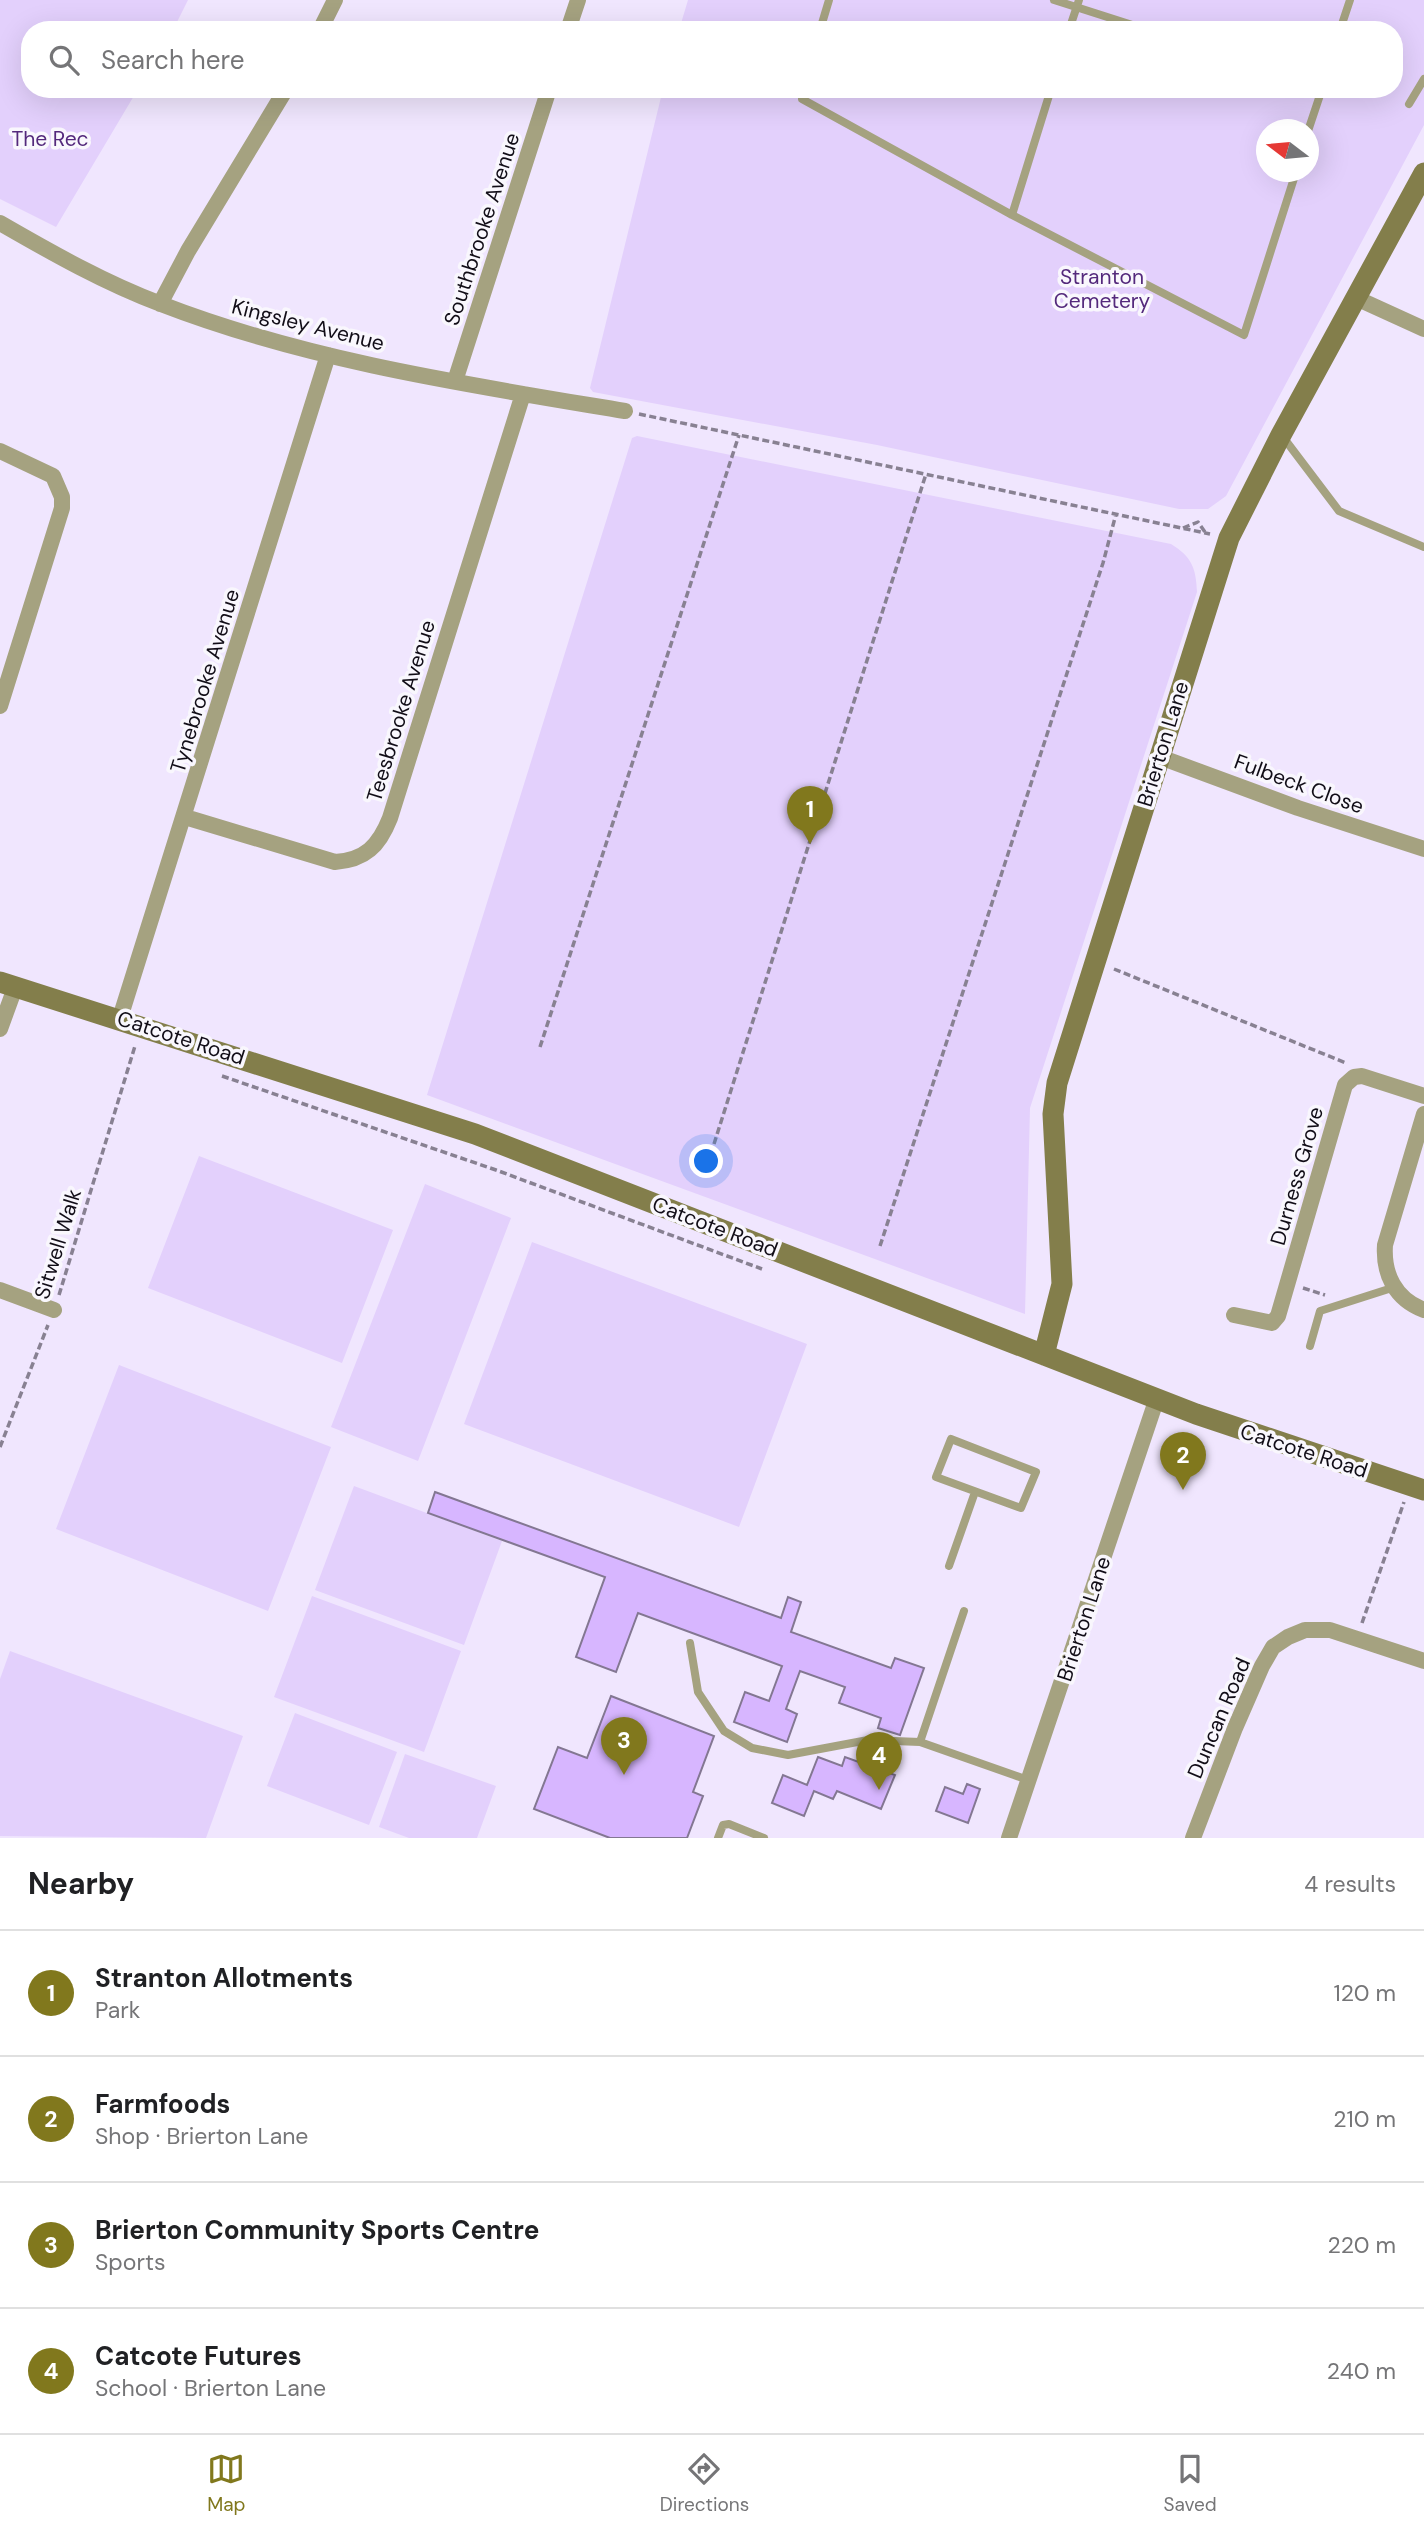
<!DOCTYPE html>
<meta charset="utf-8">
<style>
body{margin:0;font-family:"DM Sans",sans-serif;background:#f6f6f6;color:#202124}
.compass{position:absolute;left:1256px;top:119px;width:63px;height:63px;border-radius:50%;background:#fff;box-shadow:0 7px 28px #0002;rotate:286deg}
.you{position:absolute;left:707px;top:1162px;width:24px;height:24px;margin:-18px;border:5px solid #fff;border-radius:50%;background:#1a73e8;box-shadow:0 0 0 10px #1a73e833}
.badge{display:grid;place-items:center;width:46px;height:46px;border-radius:50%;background:#81781d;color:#fff;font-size:23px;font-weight:700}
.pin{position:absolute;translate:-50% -58px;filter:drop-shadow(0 2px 4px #0008)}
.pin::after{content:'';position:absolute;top:37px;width:24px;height:21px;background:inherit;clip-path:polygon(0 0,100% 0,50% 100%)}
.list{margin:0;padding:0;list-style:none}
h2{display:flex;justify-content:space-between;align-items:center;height:91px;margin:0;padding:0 28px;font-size:30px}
h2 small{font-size:23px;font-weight:400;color:#757577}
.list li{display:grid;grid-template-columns:46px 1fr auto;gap:21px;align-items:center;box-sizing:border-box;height:126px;padding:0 28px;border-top:2px solid #e0e0e0}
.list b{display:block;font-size:26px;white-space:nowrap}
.list p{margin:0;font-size:23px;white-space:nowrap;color:#757577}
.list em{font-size:23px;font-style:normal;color:#757577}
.icon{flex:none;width:38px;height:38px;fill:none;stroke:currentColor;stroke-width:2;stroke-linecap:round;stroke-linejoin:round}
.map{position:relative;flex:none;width:1424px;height:1838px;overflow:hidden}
.search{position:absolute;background:#fff;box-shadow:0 7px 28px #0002;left:21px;right:21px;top:21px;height:77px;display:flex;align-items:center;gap:18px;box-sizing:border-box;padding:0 24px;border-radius:28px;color:#757577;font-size:26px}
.sheet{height:595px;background:#fff}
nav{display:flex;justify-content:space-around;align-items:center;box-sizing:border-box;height:98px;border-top:2px solid #e0e0e0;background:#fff;font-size:19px;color:#757577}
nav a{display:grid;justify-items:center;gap:4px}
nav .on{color:#81781d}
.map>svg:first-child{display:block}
.green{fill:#e3d0fc;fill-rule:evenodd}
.building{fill:#d7b6ff;stroke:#837792;stroke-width:2}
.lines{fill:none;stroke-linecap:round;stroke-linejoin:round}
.path{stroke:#888192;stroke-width:3.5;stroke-dasharray:7 3.5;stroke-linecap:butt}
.lane{stroke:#a5a280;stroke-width:8}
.street{stroke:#a5a280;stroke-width:16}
.secondary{stroke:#837e4b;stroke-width:21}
.labels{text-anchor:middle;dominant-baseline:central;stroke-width:7;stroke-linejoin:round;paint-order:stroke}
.park-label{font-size:21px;fill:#54297c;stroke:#f9f7fd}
.street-label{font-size:21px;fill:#110d17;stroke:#f9f7fd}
</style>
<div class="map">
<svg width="1424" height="1838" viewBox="0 0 1424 1838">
<rect width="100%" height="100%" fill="#f0e6fe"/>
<!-- green -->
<path class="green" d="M0,0h188l-15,30h-143v59h108l-82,138 -56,-28z
M688,0h736v125l-198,371 -18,13h-29l-302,-64 -284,-53 -3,-4 73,-299h731v-59h-715zM1266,130h42v42h-42z
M637,436l534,108c21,13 25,24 26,48l-167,516 -5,206 -598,-219 205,-657z
M199,1156l194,74 -51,133 -194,-75z
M425,1184l86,34 -93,243 -87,-34z
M532,1242l275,102 -68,183 -275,-103z
M119,1365l212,82 -63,164 -212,-82z
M354,1486l148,55 -38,104 -149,-55z
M312,1596l149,55 -37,101 -150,-55z
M10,1651l233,85 -37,102 -206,-2v-157z
M295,1713l102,39 -28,73 -102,-39z
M405,1754l91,32 -19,52h-68l-30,-11z"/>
<!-- building -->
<path class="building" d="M435,1492l346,126 7,-21 13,5 -10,30 100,36 4,-10 29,10 -24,67 -22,-7 3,-10 -42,-15 6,-16 -45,-16 -14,38 11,5 -10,28 -53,-20 11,-30 24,9 13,-35 -144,-53 -22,59 -40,-15 29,-80 -177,-64z
M611,1696l103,40 -21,56 10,4 -16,42h-77l-76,-29 24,-62 29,11z
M818,1757l24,9 3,-9 50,18 -14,34 -44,-18 -4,8 -19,-8 -10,25 -32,-13 11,-28 24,10z
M967,1784l13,5 -12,34 -32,-12 9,-24 18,7z"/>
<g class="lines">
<!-- path -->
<path class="path" d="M639,414l571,120
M1183,528l15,-6 7,10
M1114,969l232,94
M540,1047l199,-612
M222,1076l274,94 266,99
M714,1144l212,-670
M880,1246l223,-683 13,-49
M1303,1288l22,7
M59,1295l76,-249
M0,1447l48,-122
M1362,1623l42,-121"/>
<!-- lane -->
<path class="lane" d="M1054,0l94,30
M820,30l9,-30
M1069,30l10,-30
M1340,30l10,-30
M804,89l-2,10 210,116 232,120 52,-163
M1409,104l15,-25
M1308,131l14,-42
M1012,215l39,-126
M1283,437l56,74 85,36
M1310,1346l10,-35 75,-24
M951,1439l85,33 -15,36 -85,-31z
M949,1566l26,-74
M964,1611l-44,131 111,39
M690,1643l8,49 26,39 28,17 36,7 80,-15 52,2
M718,1838l5,-13 6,-1 35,14"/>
<!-- street -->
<path class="street" d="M320,30l15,-30
M568,30l10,-30
M0,223c52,30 105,60 161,81 147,57 308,81 464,107
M1356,298l68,31
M160,304l28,-53 98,-162
M455,381l94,-292
M0,451l53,25 9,21v11l-62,198
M1160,757l138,51 126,41
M185,817l150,45c30,-2 44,-16 55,-44l133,-424
M120,1018l208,-663
M0,1029l16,-44
M1424,1114l-39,131c-2,29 10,54 39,65
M0,1290l54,20
M1234,1315l38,8 6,-7 67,-231 9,-8 8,-1 62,20
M1009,1838l148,-440
M1193,1838l42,-110 27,-62 11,-19 15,-10 17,-7h25l94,31"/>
<!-- secondary -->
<path class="secondary" d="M0,982l475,152 721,280 228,76
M1044,1355l18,-71 -9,-170 4,-31 172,-545 52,-103 143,-262"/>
</g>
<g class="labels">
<!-- park labels -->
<g class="park-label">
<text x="50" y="139">The Rec</text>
<text x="1102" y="277">Stranton<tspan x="1102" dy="24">Cemetery</tspan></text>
</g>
<!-- street labels -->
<g class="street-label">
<text transform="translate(482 229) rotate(-72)">Southbrooke Avenue</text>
<text transform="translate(308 325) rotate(14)">Kingsley Avenue</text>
<text transform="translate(205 681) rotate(-73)">Tynebrooke Avenue</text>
<text transform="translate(401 711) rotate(-73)">Teesbrooke Avenue</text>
<text transform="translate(1163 744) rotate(-73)">Brierton Lane</text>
<text transform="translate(1299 784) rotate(20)">Fulbeck Close</text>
<text transform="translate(181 1038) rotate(18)">Catcote Road</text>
<text transform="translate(1297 1176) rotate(-74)">Durness Grove</text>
<text transform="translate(715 1227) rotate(21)">Catcote Road</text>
<text transform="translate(58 1244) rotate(-73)">Sitwell Walk</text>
<text transform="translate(1304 1451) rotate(18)">Catcote Road</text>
<text transform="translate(1084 1619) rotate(-72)">Brierton Lane</text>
<text transform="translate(1219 1718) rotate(-67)">Duncan Road</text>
</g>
</g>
</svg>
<svg class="compass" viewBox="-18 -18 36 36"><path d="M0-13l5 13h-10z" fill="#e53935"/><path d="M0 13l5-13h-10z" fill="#757577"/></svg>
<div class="you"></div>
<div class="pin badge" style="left:810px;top:844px">1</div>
<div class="pin badge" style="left:1183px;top:1490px">2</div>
<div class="pin badge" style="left:624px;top:1775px">3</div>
<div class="pin badge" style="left:879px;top:1790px">4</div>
<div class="search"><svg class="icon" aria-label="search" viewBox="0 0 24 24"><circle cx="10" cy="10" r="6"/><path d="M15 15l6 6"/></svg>Search here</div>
</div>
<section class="sheet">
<h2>Nearby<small>4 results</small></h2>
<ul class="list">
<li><span class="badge">1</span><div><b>Stranton Allotments</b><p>Park</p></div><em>120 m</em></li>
<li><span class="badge">2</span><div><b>Farmfoods</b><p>Shop · Brierton Lane</p></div><em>210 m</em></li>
<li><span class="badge">3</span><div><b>Brierton Community Sports Centre</b><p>Sports</p></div><em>220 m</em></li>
<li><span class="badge">4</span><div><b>Catcote Futures</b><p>School · Brierton Lane</p></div><em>240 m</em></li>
</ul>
</section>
<nav>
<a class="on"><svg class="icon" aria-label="map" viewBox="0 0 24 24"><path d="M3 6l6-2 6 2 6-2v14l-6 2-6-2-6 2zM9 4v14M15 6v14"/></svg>Map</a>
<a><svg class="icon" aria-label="directions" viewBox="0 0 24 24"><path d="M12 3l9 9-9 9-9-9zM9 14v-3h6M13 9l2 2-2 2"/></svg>Directions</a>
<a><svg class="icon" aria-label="saved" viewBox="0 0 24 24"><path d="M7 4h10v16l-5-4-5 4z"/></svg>Saved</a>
</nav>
